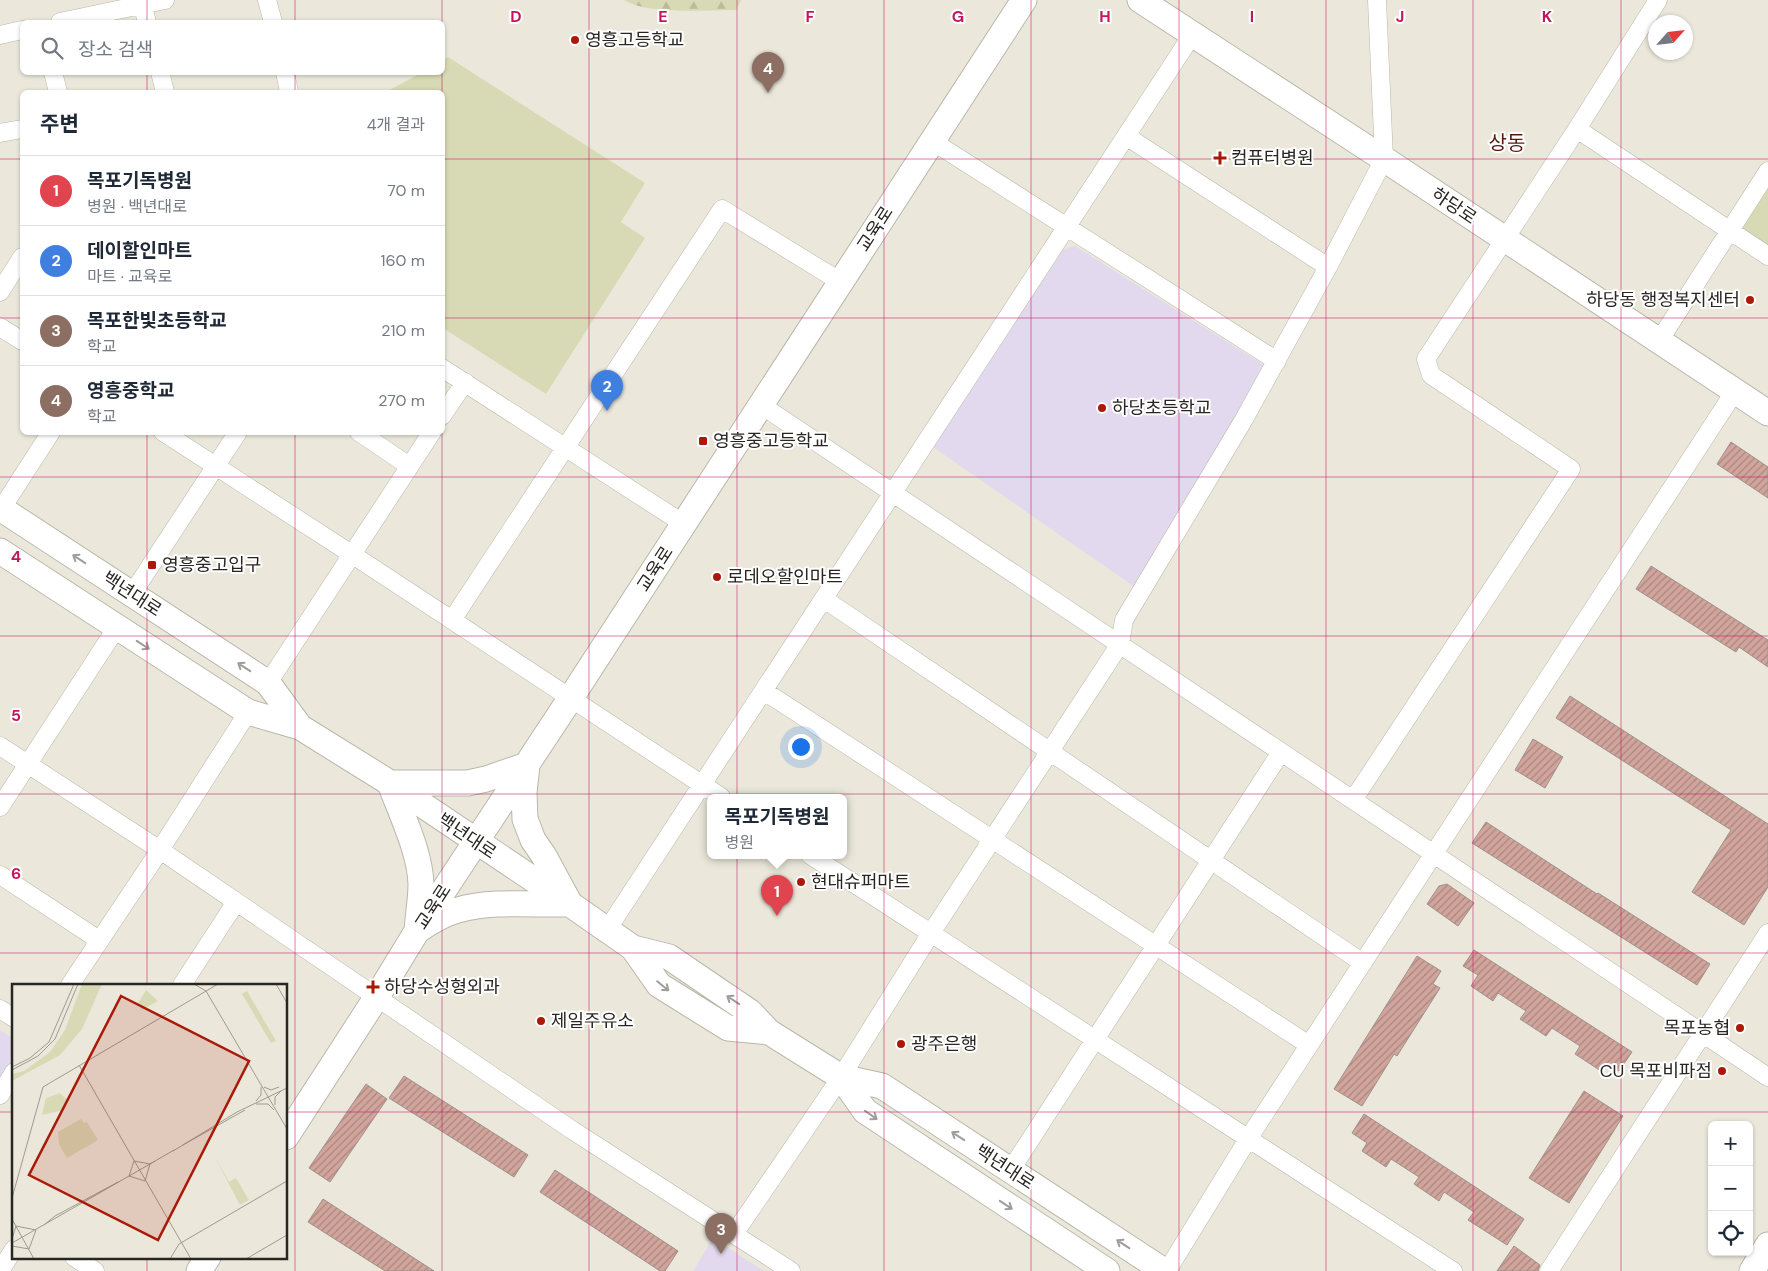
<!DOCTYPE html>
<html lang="ko">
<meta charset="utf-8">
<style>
body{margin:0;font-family:"DM Sans","Noto Sans KR",sans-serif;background:#f2f2f3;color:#1f2937}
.controls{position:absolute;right:15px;bottom:15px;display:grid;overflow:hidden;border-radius:8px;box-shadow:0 1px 4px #0004}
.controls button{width:45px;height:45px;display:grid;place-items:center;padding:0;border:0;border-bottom:1px solid #e0e1e3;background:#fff;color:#1f2937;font:25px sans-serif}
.compass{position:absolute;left:1648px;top:15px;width:45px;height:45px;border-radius:50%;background:#fff;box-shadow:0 1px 4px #0004;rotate:63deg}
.you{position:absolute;left:800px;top:746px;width:18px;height:18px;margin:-12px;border:4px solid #fff;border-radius:50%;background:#1a73e8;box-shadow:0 0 0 8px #1a73e833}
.badge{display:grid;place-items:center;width:32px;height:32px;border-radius:50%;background:#7c3aed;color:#fff;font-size:16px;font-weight:700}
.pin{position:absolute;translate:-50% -41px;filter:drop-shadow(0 1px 2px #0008)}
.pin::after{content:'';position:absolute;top:26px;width:18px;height:15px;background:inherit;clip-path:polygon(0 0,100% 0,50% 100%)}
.popup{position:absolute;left:707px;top:794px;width:140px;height:65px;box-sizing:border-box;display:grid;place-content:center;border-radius:8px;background:#fff;filter:drop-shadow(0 1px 4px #0005);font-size:16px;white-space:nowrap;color:#747a83}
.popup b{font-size:19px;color:#1f2937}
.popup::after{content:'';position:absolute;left:50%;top:100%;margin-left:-10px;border:10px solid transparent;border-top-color:#fff}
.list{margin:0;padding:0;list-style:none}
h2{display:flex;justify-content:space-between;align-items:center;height:65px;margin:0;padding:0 20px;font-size:21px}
h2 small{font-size:16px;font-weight:400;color:#747a83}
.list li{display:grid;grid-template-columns:32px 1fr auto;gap:15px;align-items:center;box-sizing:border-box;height:70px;padding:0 20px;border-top:1px solid #e0e1e3}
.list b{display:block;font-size:19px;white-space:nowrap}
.list p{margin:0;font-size:16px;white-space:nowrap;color:#747a83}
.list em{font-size:16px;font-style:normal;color:#747a83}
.icon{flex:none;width:28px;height:28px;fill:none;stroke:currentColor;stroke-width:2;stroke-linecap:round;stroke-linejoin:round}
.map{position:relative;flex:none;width:1768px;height:1271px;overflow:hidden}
.search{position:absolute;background:#fff;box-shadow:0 1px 4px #0004;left:20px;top:20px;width:425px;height:55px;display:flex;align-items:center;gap:12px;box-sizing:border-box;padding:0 18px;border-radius:8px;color:#747a83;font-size:19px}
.panel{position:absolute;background:#fff;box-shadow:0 1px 4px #0004;left:20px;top:90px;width:425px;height:345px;border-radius:8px}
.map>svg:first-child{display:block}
.education{fill:#e2d9ee}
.forest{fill:url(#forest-firs)}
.green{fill:#d7dab5}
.building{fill:url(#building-hatch);stroke:#9f918e}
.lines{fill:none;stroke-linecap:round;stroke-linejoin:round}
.street-casing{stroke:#b9b7aa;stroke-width:19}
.secondary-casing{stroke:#b9b7aa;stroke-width:27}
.street{stroke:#fff;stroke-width:18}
.secondary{stroke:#fff;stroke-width:25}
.oneway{stroke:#9e9d9c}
.grid{fill:none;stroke:#c2185b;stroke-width:1;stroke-opacity:0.55}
.poi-dot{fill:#aa1907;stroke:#fff;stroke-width:2}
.labels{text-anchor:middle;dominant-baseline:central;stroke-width:4;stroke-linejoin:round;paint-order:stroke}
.poi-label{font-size:18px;fill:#282622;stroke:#fff;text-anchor:start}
.street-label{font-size:18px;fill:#282622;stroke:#fff}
.quarter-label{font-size:20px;fill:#5a170e;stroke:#fff}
.inset-road{fill:none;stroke:#9d9a91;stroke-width:1}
.view{fill:#aa1907;fill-opacity:0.15;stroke:#aa1907;stroke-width:2.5}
.inset-edge{fill:none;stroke:#282622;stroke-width:2.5}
.grid-label{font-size:16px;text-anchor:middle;font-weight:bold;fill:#c2185b;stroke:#fff;stroke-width:4;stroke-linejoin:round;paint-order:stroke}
</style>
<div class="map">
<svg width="1768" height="1271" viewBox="0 0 1768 1271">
<defs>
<pattern id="forest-firs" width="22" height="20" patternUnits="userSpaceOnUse" patternTransform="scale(1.25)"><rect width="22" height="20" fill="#d7dab5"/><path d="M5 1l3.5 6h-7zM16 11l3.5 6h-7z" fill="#b9bb9b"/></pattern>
<pattern id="building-hatch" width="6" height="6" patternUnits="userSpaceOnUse" patternTransform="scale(1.25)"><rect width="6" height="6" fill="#d2a59c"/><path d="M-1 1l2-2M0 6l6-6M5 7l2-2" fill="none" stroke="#aa867f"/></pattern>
</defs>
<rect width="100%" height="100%" fill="#ebe8db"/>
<!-- education -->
<path class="education" d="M1075,246l195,123 -134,219 -203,-141 131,-198z
M0,1030l13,8 1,3v20l-14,22z
M713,1238l51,33h-71z"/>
<!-- forest -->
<path class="forest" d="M624,0h117l-5,10c-28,0 -89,5 -112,-10z"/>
<!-- green -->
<path class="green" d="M448,57l197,126 -24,39 24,16 -99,156 -103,-66 -1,-236h-56l35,-19 21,-1 1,-12z
M1768,183v63l-24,-15 -3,-8z"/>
<!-- building -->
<path class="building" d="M1731,442l37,25v31l-51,-34z
M1651,566l117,74v27l-29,-20 -3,5 -100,-63z
M1570,696l198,128v63l-24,38 -52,-33 39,-62 -175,-112z
M1533,739l30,18 -18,31 -30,-18z
M1486,822l111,72 1,-1 112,71 -13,21 -225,-142z
M1447,884l27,19 -16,23 -31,-22 12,-18z
M1474,950l158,102 -13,19 -13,-8 -5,8 -26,-17 5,-8 -28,-18 -6,8 -26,-17 6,-8 -28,-18 -5,8 -22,-15 7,-11 -15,-9z
M1417,956l24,15 -8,13 7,4 -43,68 -3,-2 -32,52 -28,-17z
M404,1076l124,79 -14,22 -125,-79z
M366,1084l21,15 -57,83 -21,-14z
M1584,1091l39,25 -54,87 -40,-25z
M1364,1114l160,105 -17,26 -39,-25 6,-8 -30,-20 -5,9 -25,-17 5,-7 -28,-18 -5,8 -24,-16 5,-8 -15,-10z
M555,1170l123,81 -13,20h-5l-120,-79z
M323,1199l111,72h-49l-77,-49z
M1514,1246l26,19 -2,6h-41z"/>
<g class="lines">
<!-- street casing -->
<g class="street-casing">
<path id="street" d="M141,0l6,22
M267,0l6,22
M60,22l105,-22
M0,35l22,-5
M53,72l5,20
M160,72l5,20
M285,72l4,20
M1577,129l191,127
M0,133l22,-4
M1126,136l202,131
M932,141l345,220
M0,292l22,-35
M0,327l22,14
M1659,341l109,-170
M442,368l242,156
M761,405l1007,672
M442,416l23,-34
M163,432l190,123 368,242
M359,432l50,34
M0,511l51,-79
M132,594l106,-162
M824,599l539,364
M452,620l270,-411 119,73
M268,683l164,-251
M764,691l545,354
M0,746l160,104 412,280 219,141
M1353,800l218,-331 -140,-94 -5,-16 151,-230 81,-129
M0,807l117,-180
M810,855l643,416
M0,875l99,65
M607,930l585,-895
M70,985l90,-135 88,-138
M182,985l54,-83
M0,1009l14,9
M0,1095l14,-23
M1010,1171l271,-419
M734,1234l107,-157 90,-144 189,-289 4,-24 119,-199 85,-154 56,-108 -7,-159
M74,1257l21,14
M0,1271l14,-22
M1167,1271l81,-132 487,-748
M1549,1271l219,-338"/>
</g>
<!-- secondary casing -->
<g class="secondary-casing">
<path id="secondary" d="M1140,0l244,159 384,254
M0,508l268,175 32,44
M0,551l248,161 52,15 90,56 180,121
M527,765l-3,28 1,26 8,21 11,16 26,48c-36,1 -78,-4 -112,6 -15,4 -28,12 -41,21 1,-16 4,-32 4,-47 -1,-33 -20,-70 -31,-101h78l18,-4z
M607,930l-37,-26 63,44 26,37 69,43 41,4
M633,948l36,9 81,55 19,20 72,45 41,9 282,185
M841,1077l24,34 242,160
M286,1137l90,-139 41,-67 153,-232 454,-699
M199,1271l9,-14
M1752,1271l16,-26"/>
</g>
<!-- street -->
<use href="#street" class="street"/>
<!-- secondary -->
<use href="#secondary" class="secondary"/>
</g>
<!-- one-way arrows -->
<defs><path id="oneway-shaft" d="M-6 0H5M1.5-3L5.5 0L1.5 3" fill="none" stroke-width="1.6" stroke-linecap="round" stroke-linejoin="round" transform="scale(1.25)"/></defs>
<g class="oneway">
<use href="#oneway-shaft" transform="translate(79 559) rotate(-147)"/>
<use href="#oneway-shaft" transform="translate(143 645) rotate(33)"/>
<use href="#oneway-shaft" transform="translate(244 667) rotate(-147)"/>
<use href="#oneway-shaft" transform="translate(663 986) rotate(39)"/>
<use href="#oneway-shaft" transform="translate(733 1000) rotate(-146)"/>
<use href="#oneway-shaft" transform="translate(871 1115) rotate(35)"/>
<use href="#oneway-shaft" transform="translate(958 1136) rotate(-147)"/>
<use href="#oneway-shaft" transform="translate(1006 1205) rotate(33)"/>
<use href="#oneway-shaft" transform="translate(1123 1244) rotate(-147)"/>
</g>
<!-- grid -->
<path class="grid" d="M147,0v22M295,0v22M442,0v22M589,0v1271M737,0v1271M884,0v1271M1031,0v1271M1179,0v1271M1326,0v1271M1473,0v1271M1621,0v1271M147,72v20M295,72v20M442,72v20M0,159h22M442,159h1326M0,318h22M442,318h1326M147,432v553M295,432v839M442,432v839M0,477h1768M0,636h1768M0,794h1768M0,953h1768M0,1112h14M286,1112h1482M147,1257v14"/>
<!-- markers -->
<g class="poi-dot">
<circle cx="575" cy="40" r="5"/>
<path d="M1217.5 150.5h5v5h5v5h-5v5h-5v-5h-5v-5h5z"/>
<circle cx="1750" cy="300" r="5"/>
<circle cx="1102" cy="408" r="5"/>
<rect x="698" y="436" width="10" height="10" rx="2.5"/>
<rect x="147" y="560" width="10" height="10" rx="2.5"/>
<circle cx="717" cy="577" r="5"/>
<circle cx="801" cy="882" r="5"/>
<path d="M370.5 979.5h5v5h5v5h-5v5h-5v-5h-5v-5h5z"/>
<circle cx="541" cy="1021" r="5"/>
<circle cx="1740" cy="1028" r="5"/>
<circle cx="901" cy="1044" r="5"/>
<circle cx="1722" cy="1071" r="5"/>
</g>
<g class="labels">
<!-- poi labels -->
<g class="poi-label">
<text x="585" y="40">영흥고등학교</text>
<text x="1231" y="158">컴퓨터병원</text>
<text x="1740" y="300" text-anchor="end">하당동 행정복지센터</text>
<text x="1112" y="408">하당초등학교</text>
<text x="713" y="441">영흥중고등학교</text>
<text x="162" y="565">영흥중고입구</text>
<text x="727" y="577">로데오할인마트</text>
<text x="811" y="882">현대슈퍼마트</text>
<text x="384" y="987">하당수성형외과</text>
<text x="551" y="1021">제일주유소</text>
<text x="1730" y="1028" text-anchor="end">목포농협</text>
<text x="911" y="1044">광주은행</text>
<text x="1712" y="1071" text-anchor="end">CU 목포비파점</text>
</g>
<!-- street labels -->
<g class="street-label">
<text transform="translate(1454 206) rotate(34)">하당로</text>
<text transform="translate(875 229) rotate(-57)">교육로</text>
<text transform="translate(655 569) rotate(-57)">교육로</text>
<text transform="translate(132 594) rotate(33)">백년대로</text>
<text transform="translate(467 836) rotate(34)">백년대로</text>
<text transform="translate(433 907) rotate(-57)">교육로</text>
<text transform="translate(1005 1167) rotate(33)">백년대로</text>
</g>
<!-- quarter labels -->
<g class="quarter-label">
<text x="1507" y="143">상동</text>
</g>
</g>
<!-- overview -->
<g transform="translate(12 984)">
<rect width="275" height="275" fill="#ebe8db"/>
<path d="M48,109l8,8 -4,9 -22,5 4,-17z" fill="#d7dab5"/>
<path d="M70,0h20l-20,45 -22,26 -48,26v-7l12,-3 26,-19 15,-22zM134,6l12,11 -16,9 -4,-7zM235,7l29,50 -5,2 -29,-49zM69,135l3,4 3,-1 11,18 -31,18 -8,-14 -1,-12zM201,170l16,28 7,-4 13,22 -9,5z" fill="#d7dab5"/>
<path class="inset-road" d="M182,0l12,7 81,138M264,0l11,19M67,81l112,194M0,83l18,-9 19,-16 25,-58M0,86l26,-14 17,-17 23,-55M252,103l7,3 8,-3M244,117l5,-6v-8M244,120h12l6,6M263,121v-8l6,-6M171,161l62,-35M161,167l64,-39 50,-24M122,177l16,3 -5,17 -16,-5zM143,177l-5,3 24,-14M0,214l31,-111 175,-103M0,235l22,40M32,241l11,-9 63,-34M0,255l4,-13 20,4 -7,19 -17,-3M0,259l138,-79M158,275l9,-15 108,-63M234,275l41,-24"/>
<path class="view" d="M109,12l128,65 -91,179 -129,-65z"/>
<rect width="275" height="275" class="inset-edge"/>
</g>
<g class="grid-label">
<text x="516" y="22">D</text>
<text x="663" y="22">E</text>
<text x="810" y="22">F</text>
<text x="958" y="22">G</text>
<text x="1105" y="22">H</text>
<text x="1252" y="22">I</text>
<text x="1400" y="22">J</text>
<text x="1547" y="22">K</text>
<text x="16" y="562">4</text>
<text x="16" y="721">5</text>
<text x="16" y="879">6</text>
</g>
</svg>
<div class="controls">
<button>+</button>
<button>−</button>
<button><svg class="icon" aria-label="locate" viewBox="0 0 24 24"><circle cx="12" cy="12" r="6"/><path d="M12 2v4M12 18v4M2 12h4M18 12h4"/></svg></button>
</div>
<svg class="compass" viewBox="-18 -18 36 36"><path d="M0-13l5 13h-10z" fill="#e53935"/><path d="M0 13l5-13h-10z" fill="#747a83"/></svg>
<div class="you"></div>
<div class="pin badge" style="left:777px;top:916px;background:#e0444e">1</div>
<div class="popup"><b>목포기독병원</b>병원</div>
<div class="pin badge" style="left:607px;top:411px;background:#3f7fe0">2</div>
<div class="pin badge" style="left:721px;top:1254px;background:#8d6e63">3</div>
<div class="pin badge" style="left:768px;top:93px;background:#8d6e63">4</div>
<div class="search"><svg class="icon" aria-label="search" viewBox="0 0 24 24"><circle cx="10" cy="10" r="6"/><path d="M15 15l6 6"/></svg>장소 검색</div>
<section class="panel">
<h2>주변<small>4개 결과</small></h2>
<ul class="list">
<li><span class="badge" style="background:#e0444e">1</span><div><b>목포기독병원</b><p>병원 · 백년대로</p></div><em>70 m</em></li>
<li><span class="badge" style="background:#3f7fe0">2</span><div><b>데이할인마트</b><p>마트 · 교육로</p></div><em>160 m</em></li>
<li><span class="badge" style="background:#8d6e63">3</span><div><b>목포한빛초등학교</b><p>학교</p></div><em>210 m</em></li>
<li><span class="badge" style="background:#8d6e63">4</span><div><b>영흥중학교</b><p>학교</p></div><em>270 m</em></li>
</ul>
</section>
</div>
